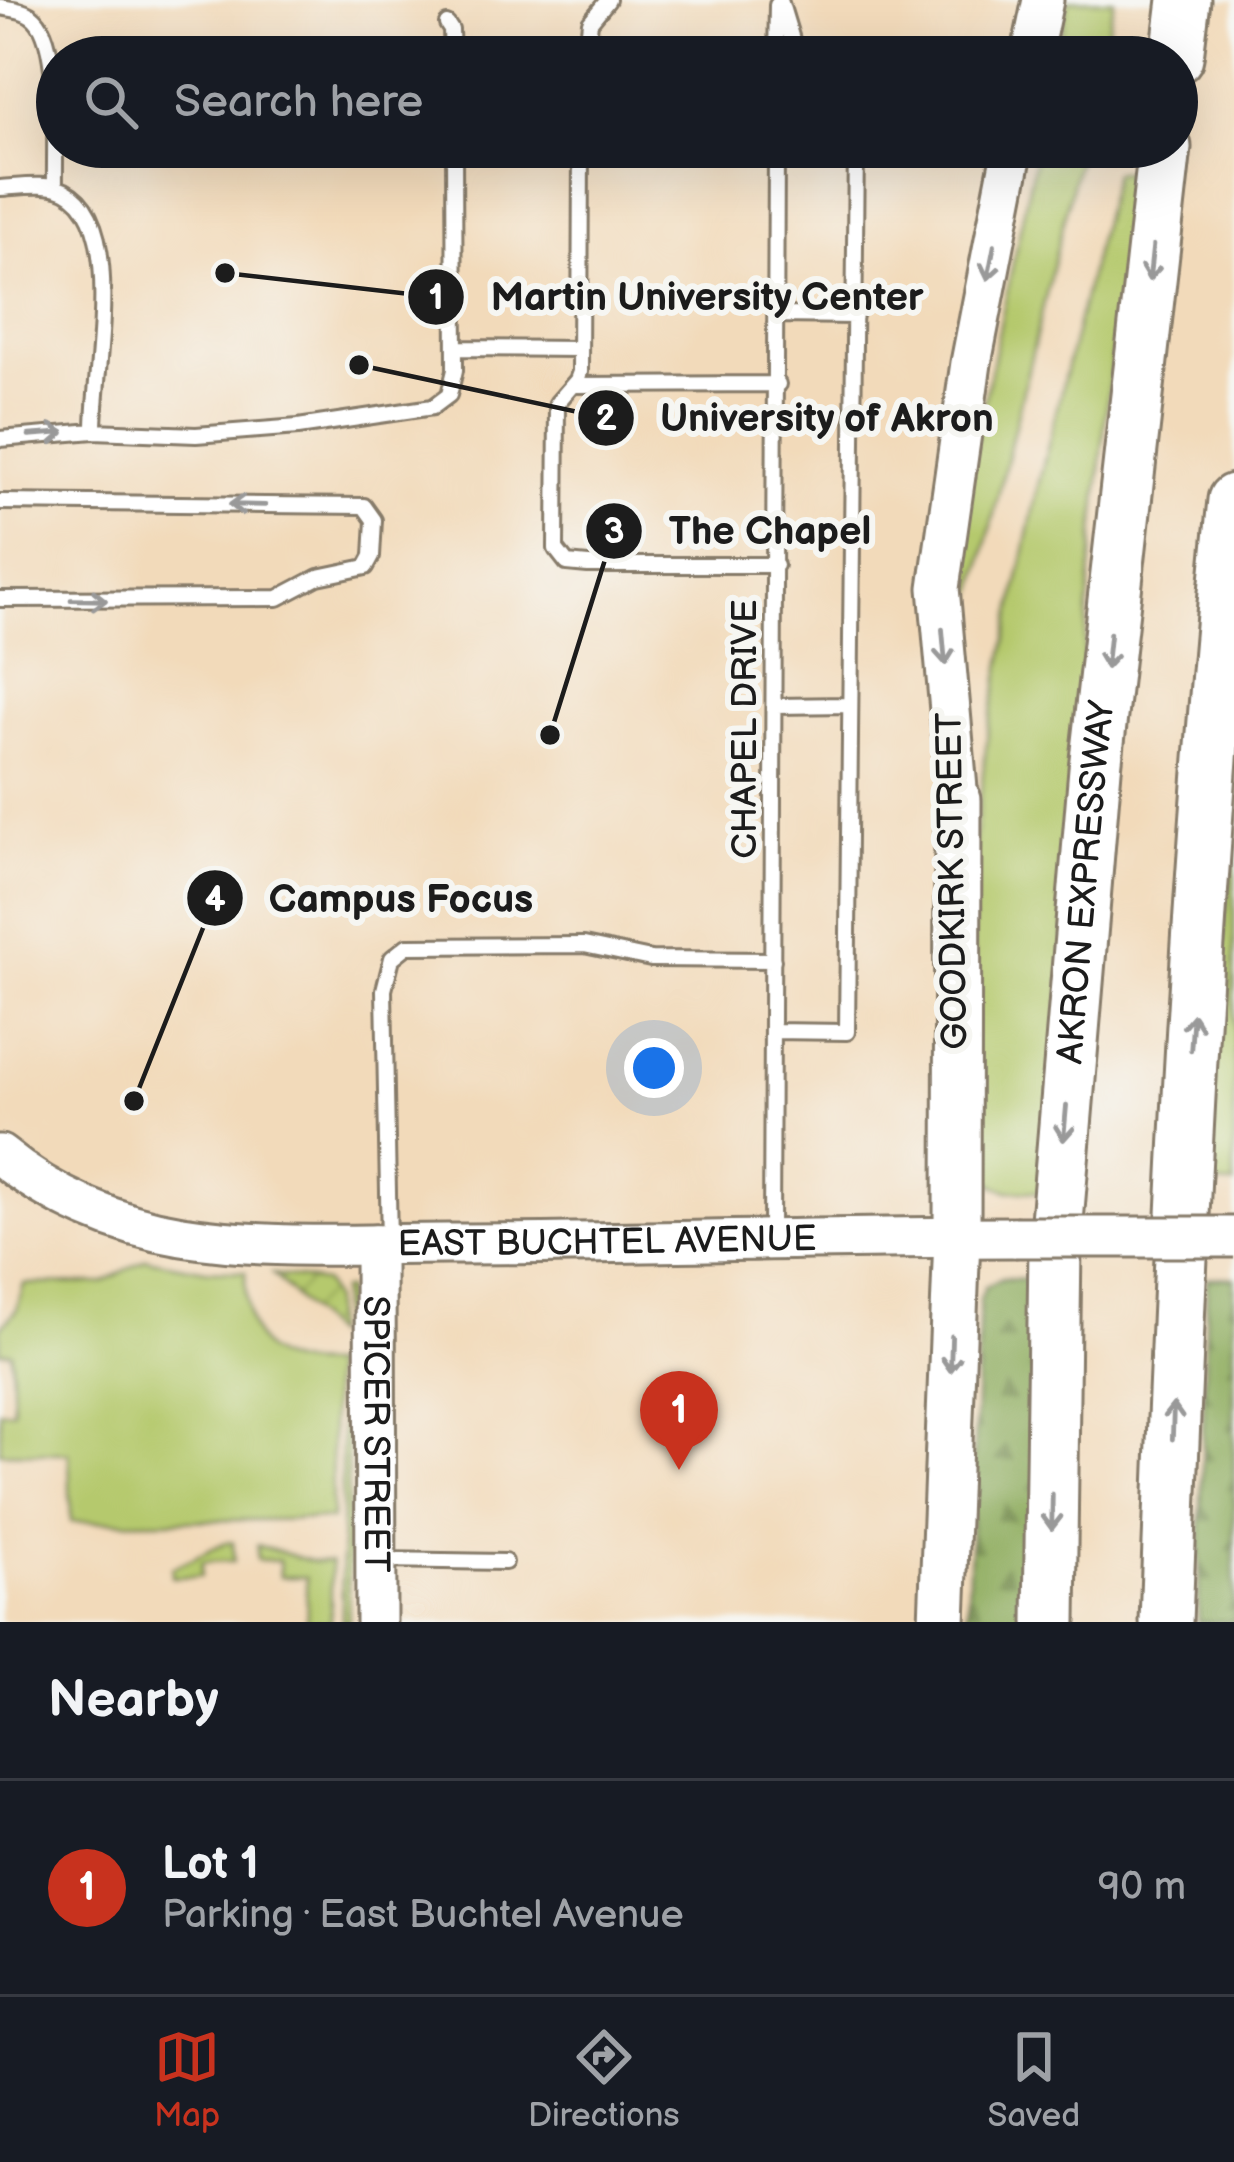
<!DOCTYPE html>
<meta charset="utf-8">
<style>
body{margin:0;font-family:"Balsamiq Sans",sans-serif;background:#20242c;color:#f1f3f6}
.you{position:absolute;left:654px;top:1068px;width:42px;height:42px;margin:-30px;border:9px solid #fff;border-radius:50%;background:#1a73e8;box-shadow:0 0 0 18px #1a73e833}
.badge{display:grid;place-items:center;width:78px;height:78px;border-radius:50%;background:#c8321e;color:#fff;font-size:39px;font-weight:700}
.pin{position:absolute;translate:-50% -99px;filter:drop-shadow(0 3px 6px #0008)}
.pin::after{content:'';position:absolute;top:63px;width:42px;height:36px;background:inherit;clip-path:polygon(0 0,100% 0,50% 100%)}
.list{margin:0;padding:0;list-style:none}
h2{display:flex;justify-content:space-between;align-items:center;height:156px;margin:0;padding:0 48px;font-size:51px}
h2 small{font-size:39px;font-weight:400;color:#9ea1a6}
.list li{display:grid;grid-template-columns:78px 1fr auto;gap:36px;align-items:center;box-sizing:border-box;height:216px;padding:0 48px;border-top:3px solid #363941}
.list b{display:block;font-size:45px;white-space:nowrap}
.list p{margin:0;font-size:39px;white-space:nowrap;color:#9ea1a6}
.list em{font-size:39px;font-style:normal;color:#9ea1a6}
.icon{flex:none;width:66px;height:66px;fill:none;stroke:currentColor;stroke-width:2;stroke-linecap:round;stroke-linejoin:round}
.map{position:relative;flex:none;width:1234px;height:1622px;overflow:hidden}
.search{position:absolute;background:#171b24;box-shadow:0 12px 48px #0002;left:36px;right:36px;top:36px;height:132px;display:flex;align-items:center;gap:30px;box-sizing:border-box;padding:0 42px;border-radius:66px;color:#9ea1a6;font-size:45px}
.sheet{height:372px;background:#171b24}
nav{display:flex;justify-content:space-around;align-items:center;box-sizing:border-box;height:168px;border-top:3px solid #363941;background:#171b24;font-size:33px;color:#9ea1a6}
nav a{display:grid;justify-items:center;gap:6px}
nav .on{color:#c8321e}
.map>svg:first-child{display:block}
.green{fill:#b5c96d;stroke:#687244;stroke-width:3}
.forest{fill:url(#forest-firs);stroke:#56643e;stroke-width:3}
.garden{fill:url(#garden-furrows);stroke:#687244;stroke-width:3}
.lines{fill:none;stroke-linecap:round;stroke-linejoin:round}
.lane-casing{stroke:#877b6b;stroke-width:20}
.secondary-casing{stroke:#877b6b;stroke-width:45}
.primary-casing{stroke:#877b6b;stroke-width:51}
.highway-casing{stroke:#877b6b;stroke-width:57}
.lane{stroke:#fff;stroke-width:14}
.secondary{stroke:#fff;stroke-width:39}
.primary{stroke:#fff;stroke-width:45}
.highway{stroke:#fff;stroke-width:51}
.secondary-bridge-casing{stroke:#877b6b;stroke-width:45;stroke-linecap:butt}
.secondary-bridge{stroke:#fff;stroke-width:39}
.oneway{stroke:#999}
.labels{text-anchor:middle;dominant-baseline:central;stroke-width:12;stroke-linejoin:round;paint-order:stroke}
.street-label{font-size:36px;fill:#1c1c1c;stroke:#f6f6f2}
.leader{fill:none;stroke:#1c1c1c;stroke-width:4.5}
.callout-dot{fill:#1c1c1c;stroke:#f6f6f2;stroke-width:4.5}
.mark-label{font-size:36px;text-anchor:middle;font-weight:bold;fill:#fff}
.callout-label{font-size:39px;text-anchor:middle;font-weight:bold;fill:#1c1c1c;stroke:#f6f6f2;stroke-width:12;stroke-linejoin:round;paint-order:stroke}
</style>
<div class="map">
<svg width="1234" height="1622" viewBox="0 0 1234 1622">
<defs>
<pattern id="forest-firs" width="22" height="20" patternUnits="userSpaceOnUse" patternTransform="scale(3)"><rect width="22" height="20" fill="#90ad60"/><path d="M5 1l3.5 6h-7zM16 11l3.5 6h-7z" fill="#758c4e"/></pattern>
<pattern id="garden-furrows" width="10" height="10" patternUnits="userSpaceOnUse" patternTransform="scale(3)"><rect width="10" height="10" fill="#b5c96d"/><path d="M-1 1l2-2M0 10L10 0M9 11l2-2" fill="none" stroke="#9bac5e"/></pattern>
</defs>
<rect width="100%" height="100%" fill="#f6f6f2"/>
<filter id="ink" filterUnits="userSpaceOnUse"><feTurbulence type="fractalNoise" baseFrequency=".00833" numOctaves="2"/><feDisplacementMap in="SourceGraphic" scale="24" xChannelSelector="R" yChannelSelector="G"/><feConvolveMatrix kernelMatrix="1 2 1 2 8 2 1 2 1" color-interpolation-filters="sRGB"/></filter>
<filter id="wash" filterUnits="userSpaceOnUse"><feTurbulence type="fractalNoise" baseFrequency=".004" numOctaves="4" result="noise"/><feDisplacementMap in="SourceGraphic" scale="48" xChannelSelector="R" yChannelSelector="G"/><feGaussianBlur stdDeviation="2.7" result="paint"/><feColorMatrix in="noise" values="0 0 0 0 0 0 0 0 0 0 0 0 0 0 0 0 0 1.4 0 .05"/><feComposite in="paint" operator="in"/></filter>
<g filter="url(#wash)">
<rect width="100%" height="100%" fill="#f2daba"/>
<!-- green -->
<path class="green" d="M1068,0h46l-12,57h-46z
M1037,147h44l-107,450 -15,-2 5,-97z
M1114,172h22c-49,338 -67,679 -86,1020l-42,-1 -26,-11 -14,-44 6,-290 14,-115 50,-245z
M1234,789v396l-27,-1z
M146,1259l60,11 39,2c1,68 15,96 86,93l1,154 -261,3 -2,-69 -69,-1v-41l13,-1 -2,-58h-11v-24l17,-19 7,-25 78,-1z
M346,1289l3,333h-7l-2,-332z
M226,1542h7l1,19 -32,1 -1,14 -29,1v-9z
M257,1545l56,17h18v60h-24l-1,-45h-26l-1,-17h-22z"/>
<!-- forest -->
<path class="forest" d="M1234,1277v345h-36l9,-344z
M1002,1278l44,2 -10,342h-69l13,-323 5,-12z"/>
<!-- garden -->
<path class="garden" d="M273,1274l51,8 8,18v35z"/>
</g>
<g filter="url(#ink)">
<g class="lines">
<!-- lane casing -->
<g class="lane-casing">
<path id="lane" d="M780,0l13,43 17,14
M0,7c12,2 26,3 35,12 26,25 19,132 20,168
M447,24l4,6 1,27
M586,57l4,-35 18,-22
M776,57l1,-52
M581,147l-1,225 -3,8 -20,23 -1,146 11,14 21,2h188
M0,188c20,-1 46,-6 65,3 62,31 28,183 29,240
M778,315l77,1
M455,348l125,1
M574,385l204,-1
M0,439l94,-8 102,4 102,-8 135,-20 16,-12 6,-25 -1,-223
M0,502l364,4 10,14 -2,36 -6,11 -48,10 -40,21 -278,1
M775,706l73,-1
M772,1031l75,1 9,-885
M771,1234l5,-1087
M389,1242l-5,-252 8,-32 15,-12 177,-1 67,14 122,1
M381,1560l124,2"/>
</g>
<!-- secondary casing -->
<g class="secondary-casing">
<g id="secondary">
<path d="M1031,57l12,-57"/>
<path d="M958,800l-19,-212 32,-225 42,-216"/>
<path id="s1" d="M0,1155c51,42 117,71 182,81 87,14 178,8 265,8 190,0 379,-7 568,-7"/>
<path id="s2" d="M375,1245l1,377"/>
</g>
</g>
<!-- primary casing -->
<g class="primary-casing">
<path id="primary" d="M942,1622l15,-385 1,-437"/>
</g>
<!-- highway casing -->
<g class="highway-casing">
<g id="highway">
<path d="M1177,57l7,-57"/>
<path id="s3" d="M1050,1622l5,-377 40,-476 70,-622"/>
<path d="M1166,1622c14,-375 30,-749 68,-1122"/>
</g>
</g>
<!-- lane -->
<use href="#lane" class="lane"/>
<!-- secondary -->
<use href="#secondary" class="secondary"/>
<!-- primary -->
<use href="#primary" class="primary"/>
<!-- highway -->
<use href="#highway" class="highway"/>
<!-- secondary-bridge casing -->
<g class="secondary-bridge-casing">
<path id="secondary-bridge" d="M1015,1237h219"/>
</g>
<!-- secondary-bridge -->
<use href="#secondary-bridge" class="secondary-bridge"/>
</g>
<!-- one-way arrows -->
<defs><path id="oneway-shaft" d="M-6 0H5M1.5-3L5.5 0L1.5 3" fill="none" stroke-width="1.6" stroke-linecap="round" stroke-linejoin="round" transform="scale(3)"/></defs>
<g class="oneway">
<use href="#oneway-shaft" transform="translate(991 262) rotate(101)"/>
<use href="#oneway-shaft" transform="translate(1151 263) rotate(96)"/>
<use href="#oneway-shaft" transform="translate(47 434) rotate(-4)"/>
<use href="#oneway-shaft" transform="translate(247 505) rotate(-179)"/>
<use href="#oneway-shaft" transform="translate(89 600) rotate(1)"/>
<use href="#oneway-shaft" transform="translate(944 647) rotate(85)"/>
<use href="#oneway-shaft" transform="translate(1108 651) rotate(96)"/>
<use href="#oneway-shaft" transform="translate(1192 1032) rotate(-86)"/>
<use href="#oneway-shaft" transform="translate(1065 1123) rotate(95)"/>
<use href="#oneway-shaft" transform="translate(951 1354) rotate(92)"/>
<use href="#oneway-shaft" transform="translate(1173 1421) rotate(-88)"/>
<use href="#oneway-shaft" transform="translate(1052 1512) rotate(91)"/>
</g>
</g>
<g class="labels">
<!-- street labels -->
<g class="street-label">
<text transform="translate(745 729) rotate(-90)">CHAPEL DRIVE</text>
<text transform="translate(953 881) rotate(-91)">GOODKIRK STREET</text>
<text stroke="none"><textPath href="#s3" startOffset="741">AKRON EXPRESSWAY</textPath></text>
<text stroke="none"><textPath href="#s1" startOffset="627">EAST BUCHTEL AVENUE</textPath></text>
<text stroke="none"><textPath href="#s2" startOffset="189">SPICER STREET</textPath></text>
</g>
</g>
<!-- callouts -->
<path class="leader" d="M225 273L436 297M359 365L606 418M550 735L614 531M134 1101L215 898"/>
<g class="callout-dot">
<circle cx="225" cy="273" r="12"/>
<circle cx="359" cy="365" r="12"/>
<circle cx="550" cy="735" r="12"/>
<circle cx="134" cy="1101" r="12"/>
<circle cx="436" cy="297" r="30"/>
<circle cx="606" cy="418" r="30"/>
<circle cx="614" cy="531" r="30"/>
<circle cx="215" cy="898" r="30"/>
</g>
<g class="mark-label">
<text x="436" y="309">1</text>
<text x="606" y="430">2</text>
<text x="614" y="543">3</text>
<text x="215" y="911">4</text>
</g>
<g class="callout-label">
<text x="707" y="310">Martin University Center</text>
<text x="827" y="431">University of Akron</text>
<text x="770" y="544">The Chapel</text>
<text x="401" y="912">Campus Focus</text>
</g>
</svg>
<div class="you"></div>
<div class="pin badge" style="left:679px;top:1470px">1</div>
<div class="search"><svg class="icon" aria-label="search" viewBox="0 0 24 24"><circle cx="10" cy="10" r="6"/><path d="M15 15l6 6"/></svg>Search here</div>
</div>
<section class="sheet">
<h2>Nearby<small></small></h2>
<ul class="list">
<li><span class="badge">1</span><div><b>Lot 1</b><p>Parking · East Buchtel Avenue</p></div><em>90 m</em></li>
</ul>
</section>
<nav>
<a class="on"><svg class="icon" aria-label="map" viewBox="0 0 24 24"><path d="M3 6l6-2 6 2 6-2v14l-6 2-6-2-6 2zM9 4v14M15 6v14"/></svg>Map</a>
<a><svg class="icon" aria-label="directions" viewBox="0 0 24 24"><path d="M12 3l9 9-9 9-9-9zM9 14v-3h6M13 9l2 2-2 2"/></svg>Directions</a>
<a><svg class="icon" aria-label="saved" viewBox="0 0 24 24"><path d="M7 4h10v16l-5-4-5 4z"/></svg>Saved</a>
</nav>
